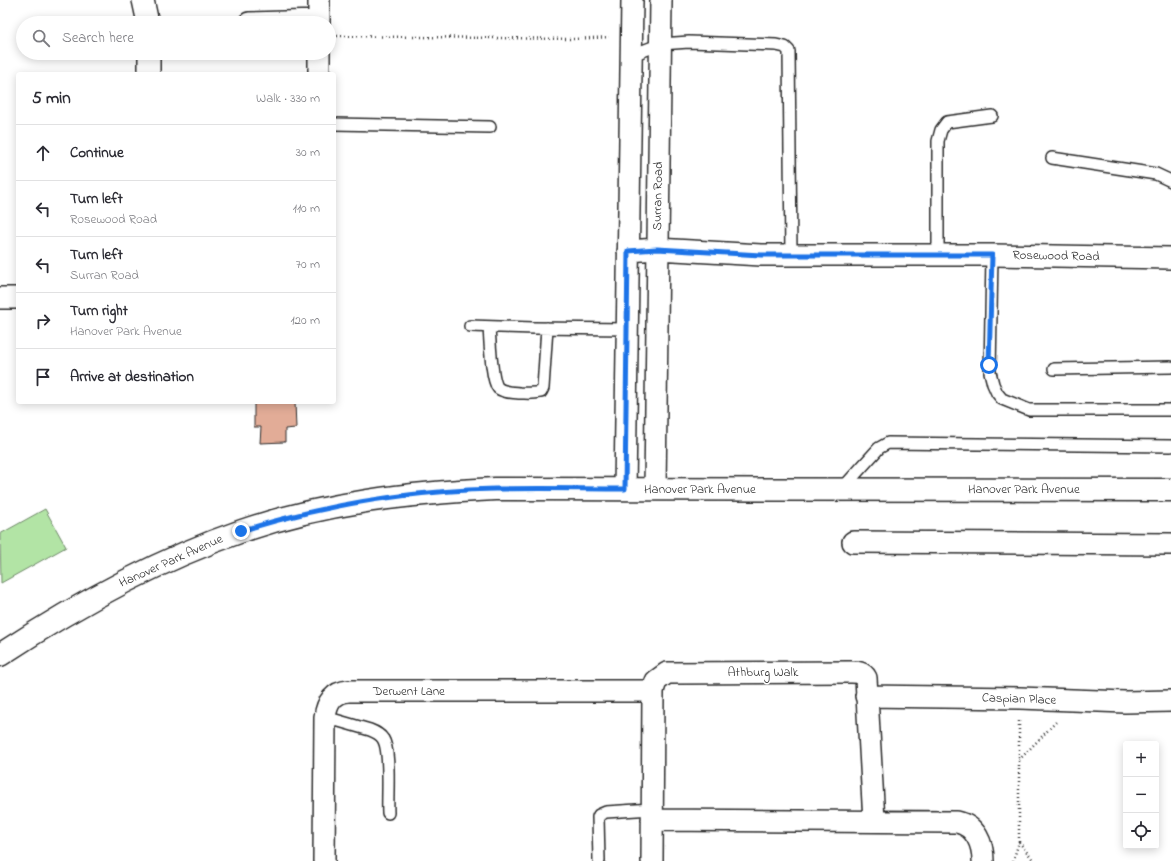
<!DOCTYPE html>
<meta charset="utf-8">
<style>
body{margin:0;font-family:"Indie Flower",sans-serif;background:#f7f7f7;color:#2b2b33}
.controls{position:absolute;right:12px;bottom:12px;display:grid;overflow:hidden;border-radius:4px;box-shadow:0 2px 10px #0003}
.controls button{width:36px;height:36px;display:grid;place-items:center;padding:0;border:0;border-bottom:1px solid #e1e1e2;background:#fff;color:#2b2b33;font:20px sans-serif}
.stop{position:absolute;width:12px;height:12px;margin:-9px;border:3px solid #1a73e8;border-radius:50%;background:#fff}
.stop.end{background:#1a73e8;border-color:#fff;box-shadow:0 1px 4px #0008}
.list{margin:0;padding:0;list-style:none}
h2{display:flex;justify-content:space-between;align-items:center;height:52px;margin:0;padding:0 16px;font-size:17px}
h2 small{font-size:13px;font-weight:400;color:#7c7c81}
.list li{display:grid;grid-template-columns:26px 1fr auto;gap:12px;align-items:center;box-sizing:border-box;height:56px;padding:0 16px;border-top:1px solid #e1e1e2}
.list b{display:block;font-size:15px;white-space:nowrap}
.list p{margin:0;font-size:13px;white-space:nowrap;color:#7c7c81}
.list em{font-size:13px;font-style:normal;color:#7c7c81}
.icon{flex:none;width:22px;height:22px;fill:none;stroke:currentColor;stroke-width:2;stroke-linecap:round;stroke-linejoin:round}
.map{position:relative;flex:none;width:1171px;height:861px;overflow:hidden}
.search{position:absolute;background:#fff;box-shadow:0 2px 10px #0003;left:16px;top:16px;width:320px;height:44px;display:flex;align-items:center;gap:10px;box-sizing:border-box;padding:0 14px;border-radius:22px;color:#7c7c81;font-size:15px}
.panel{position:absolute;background:#fff;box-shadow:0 2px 10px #0003;left:16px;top:72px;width:320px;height:332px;border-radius:4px}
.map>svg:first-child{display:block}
.grass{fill:#b2e4a5;stroke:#6e8868}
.building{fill:#e2ac97;stroke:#2b2b2b}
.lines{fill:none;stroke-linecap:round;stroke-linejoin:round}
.lane-casing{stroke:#2b2b2b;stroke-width:14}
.street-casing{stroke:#2b2b2b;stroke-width:24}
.secondary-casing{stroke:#2b2b2b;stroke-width:25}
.path{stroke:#2b2b2b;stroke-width:2.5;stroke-dasharray:1 3;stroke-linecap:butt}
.lane{stroke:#fff;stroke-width:11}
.street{stroke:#fff;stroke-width:21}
.secondary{stroke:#fff;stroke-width:22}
.route{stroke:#1a73e8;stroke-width:5}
.labels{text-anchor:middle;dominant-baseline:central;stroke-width:3;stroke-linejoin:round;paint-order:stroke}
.street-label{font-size:13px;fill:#2b2b2b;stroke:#fff}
</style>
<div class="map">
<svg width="1171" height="861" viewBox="0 0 1171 861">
<rect width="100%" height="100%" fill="#fff"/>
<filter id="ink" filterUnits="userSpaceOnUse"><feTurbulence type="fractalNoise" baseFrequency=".025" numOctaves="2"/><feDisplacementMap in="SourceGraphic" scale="8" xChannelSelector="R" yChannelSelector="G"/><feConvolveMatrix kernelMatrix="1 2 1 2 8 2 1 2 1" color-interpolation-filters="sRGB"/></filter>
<g filter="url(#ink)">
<!-- grass -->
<path class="grass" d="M45,509l21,38 -65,36 -1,-49z"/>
<!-- building -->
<path class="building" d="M254,402h41l1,26 -11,1v13l-25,1 1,-16h-7z"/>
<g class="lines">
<!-- lane casing -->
<g class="lane-casing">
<path id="lane" d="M632,55l29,-11 28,-2 87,3 9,2 4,4 2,204
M334,124l156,3
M1052,158l104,16 15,7
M938,255v-114l3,-11 6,-8 45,-6
M992,255l-2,117 3,12 4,9 5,6 27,11h142
M470,326l64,2 93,1
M489,327c1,12 2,53 9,61 6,5 14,4 21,5 7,0 14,1 22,-1l2,-4 4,-60
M1054,369l117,-2
M841,490l38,-42 9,-5 283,3
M325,717l45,13c5,2 10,4 13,9 8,12 4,58 5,74
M599,861l-1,-44 1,-2 7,-3 46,-3"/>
</g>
<!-- street casing -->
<g class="street-casing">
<path id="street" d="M143,0l5,23
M249,23l70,-2
M319,23v-23
M149,74v-21
M319,74v-21
M628,251l29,-2 104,6h231l179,3
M0,298h18
M625,489l7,-489
M655,489l6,-489
M853,542l318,2
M866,696l154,2 105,4 46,-1
M652,820l305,2c19,4 26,22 26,39
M324,861l1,-144c2,-15 9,-25 24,-26h304
M652,861l1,-170 3,-10 11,-8 184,-1c6,0 12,0 15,6l8,143"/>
</g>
<!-- secondary casing -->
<g class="secondary-casing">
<path id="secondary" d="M0,655c76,-50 155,-94 242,-124 81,-28 167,-38 253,-42l676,1"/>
</g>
<!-- path -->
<path class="path" d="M337,36l237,3 35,-2
M1019,760l37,-38
M1019,842l15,19
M1013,861l6,-19v-123"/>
<!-- lane -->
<use href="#lane" class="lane"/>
<!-- street -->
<use href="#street" class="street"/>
<!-- secondary -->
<use href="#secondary" class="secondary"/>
</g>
</g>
<g class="lines" filter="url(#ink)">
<!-- route -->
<path class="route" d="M241,531c82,-26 168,-40 254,-42 43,-1 86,0 130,0l3,-238 29,-2 104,6h231l-3,110"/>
</g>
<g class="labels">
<!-- street labels -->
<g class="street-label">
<text transform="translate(658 196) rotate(-89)">Surran Road</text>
<text transform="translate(1056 256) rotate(1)">Rosewood Road</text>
<text x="700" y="489">Hanover Park Avenue</text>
<text x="1024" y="489">Hanover Park Avenue</text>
<text transform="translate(171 561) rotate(-24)">Hanover Park Avenue</text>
<text x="763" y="672">Athburg Walk</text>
<text x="409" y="691">Derwent Lane</text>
<text transform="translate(1019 699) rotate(2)">Caspian Place</text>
</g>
</g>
</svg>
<div class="controls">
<button>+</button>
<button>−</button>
<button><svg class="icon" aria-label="locate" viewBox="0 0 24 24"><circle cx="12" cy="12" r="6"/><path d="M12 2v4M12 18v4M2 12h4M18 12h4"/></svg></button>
</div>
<div class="stop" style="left:989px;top:365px"></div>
<div class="stop end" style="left:241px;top:531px"></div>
<div class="search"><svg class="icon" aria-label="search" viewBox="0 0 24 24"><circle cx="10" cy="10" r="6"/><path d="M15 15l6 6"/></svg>Search here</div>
<section class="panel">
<h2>5 min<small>Walk · 330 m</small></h2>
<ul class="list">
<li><svg class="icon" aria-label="ahead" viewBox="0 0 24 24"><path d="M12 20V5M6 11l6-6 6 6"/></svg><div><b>Continue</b></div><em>30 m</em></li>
<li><svg class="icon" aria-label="left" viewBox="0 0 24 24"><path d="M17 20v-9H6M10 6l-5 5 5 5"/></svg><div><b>Turn left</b><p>Rosewood Road</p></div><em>110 m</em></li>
<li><svg class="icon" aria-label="left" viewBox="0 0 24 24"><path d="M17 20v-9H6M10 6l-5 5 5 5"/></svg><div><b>Turn left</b><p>Surran Road</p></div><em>70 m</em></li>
<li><svg class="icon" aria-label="right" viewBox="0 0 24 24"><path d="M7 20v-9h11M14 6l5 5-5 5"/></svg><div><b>Turn right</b><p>Hanover Park Avenue</p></div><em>120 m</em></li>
<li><svg class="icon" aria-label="arrive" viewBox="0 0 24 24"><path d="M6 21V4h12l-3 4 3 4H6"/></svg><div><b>Arrive at destination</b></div></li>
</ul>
</section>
</div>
